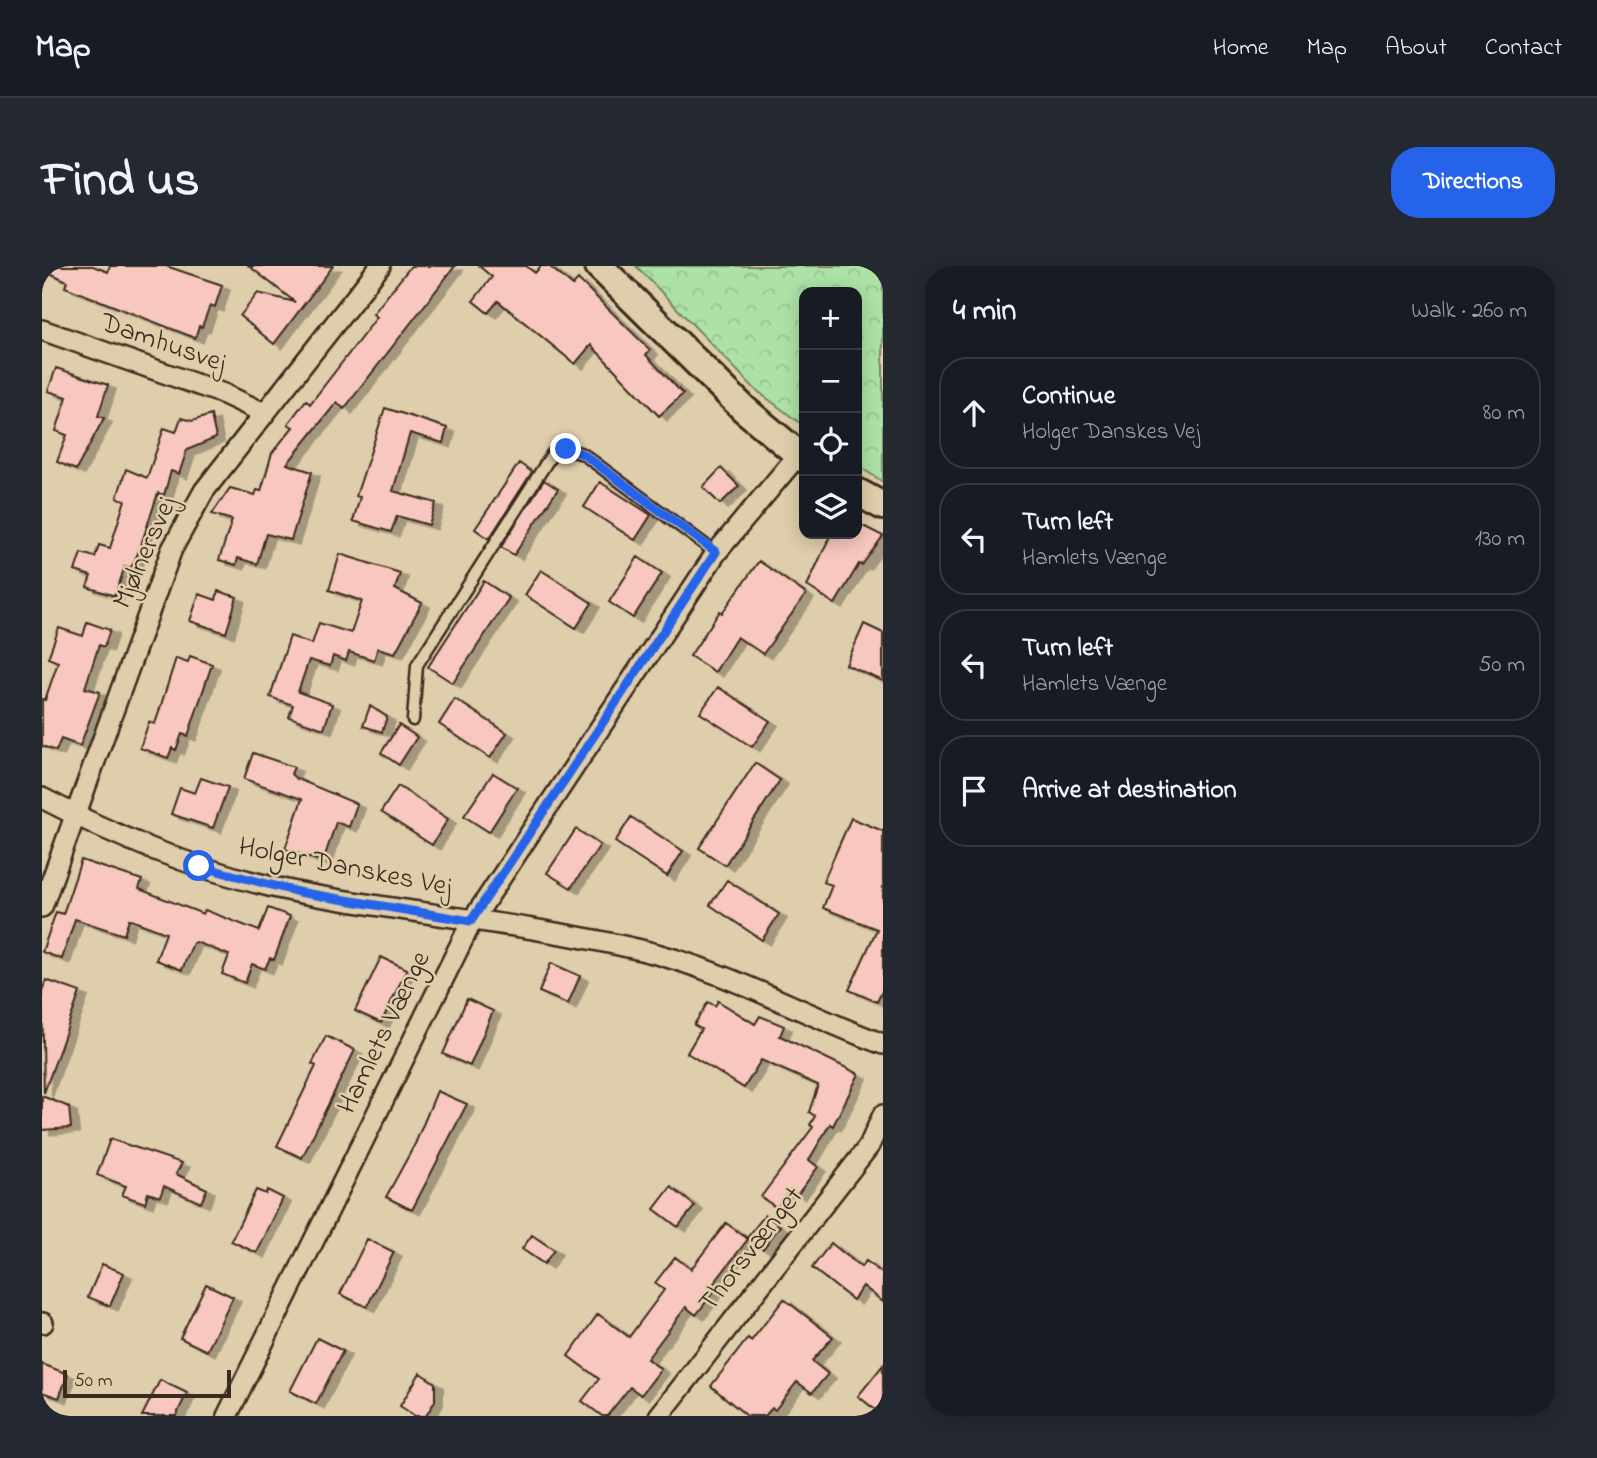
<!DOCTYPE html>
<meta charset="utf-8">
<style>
body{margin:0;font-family:"Indie Flower",sans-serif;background:#242831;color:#f1f3f6}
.controls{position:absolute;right:21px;top:21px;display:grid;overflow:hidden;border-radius:14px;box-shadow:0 4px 18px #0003}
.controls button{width:63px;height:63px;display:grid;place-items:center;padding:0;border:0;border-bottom:2px solid #363941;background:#171b24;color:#f1f3f6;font:35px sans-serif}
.scale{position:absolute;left:21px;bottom:18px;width:168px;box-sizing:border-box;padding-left:7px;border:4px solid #3b2a1e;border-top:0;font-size:19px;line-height:24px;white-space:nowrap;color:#3b2a1e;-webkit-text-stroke:5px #dfceab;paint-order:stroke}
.stop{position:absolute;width:21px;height:21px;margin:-16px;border:5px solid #2563eb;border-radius:50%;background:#fff}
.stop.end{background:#2563eb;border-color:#fff;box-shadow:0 2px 7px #0008}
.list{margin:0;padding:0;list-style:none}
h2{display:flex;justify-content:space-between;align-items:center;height:91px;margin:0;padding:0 28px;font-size:30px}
h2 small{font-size:23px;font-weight:400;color:#9ea1a6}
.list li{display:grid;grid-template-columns:46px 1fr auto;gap:21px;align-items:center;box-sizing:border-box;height:112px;margin:0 14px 14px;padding:0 14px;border:2px solid #363941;border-radius:28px}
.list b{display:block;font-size:26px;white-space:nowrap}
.list p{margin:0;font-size:23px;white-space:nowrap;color:#9ea1a6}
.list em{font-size:23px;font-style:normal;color:#9ea1a6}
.icon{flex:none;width:38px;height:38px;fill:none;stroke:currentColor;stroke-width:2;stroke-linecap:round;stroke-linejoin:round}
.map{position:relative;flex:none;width:841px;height:1150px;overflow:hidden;border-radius:28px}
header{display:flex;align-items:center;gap:42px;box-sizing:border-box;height:98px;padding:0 35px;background:#171b24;border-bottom:2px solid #363941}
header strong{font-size:33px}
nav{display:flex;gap:38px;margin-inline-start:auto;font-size:24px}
.intro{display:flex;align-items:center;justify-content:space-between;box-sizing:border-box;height:168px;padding:0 42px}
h1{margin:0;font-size:49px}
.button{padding:18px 32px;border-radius:28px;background:#2563eb;color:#fff;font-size:24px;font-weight:700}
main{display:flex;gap:42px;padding:0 42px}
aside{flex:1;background:#171b24;border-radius:28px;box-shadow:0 4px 18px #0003}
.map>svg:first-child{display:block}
.forest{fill:url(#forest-crowns);stroke:#748662;stroke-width:2}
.building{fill:#f7c7c0;stroke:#3b2a1e;stroke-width:2;filter:url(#shadow)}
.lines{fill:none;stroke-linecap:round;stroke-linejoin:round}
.lane-casing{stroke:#3b2a1e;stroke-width:15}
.street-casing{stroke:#3b2a1e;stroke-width:24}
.secondary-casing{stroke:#3b2a1e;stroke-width:32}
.lane{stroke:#dfceab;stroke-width:10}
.street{stroke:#dfceab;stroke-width:19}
.secondary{stroke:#dfceab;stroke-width:26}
.route{stroke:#2563eb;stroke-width:9}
.labels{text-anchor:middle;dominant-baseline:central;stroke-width:5;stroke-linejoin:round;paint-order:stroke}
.street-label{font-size:28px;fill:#3b2a1e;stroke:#dfceab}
</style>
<header>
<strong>Map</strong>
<nav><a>Home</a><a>Map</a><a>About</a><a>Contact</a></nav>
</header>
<div class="intro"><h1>Find us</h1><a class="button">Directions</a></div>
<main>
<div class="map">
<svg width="841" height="1150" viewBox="0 0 841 1150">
<defs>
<pattern id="forest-crowns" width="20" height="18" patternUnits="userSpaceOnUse" patternTransform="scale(1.75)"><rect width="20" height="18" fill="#ace2a5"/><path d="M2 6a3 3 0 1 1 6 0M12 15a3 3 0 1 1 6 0" fill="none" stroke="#95c28e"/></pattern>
<filter id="shadow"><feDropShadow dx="8" dy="4.5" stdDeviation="0" flood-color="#0004"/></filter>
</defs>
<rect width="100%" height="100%" fill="#dfceab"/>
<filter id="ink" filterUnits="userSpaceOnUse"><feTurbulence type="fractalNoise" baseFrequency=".0143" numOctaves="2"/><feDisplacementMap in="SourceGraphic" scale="14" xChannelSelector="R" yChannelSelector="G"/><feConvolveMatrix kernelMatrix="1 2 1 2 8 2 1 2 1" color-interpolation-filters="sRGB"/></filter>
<g filter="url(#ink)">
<!-- forest -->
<path class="forest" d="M594,0h247v216l-26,-17v-173h-53v134l-48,-36z"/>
<!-- building -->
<path class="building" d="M0,0h51l15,6 2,-6h56l56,19 -7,22 -5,-2 -8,22 -3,-1 -4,12 -130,-51 2,-6 -25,-12z
M207,0h84l-59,78 -34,-28 18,-23 37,9z
M369,0h44l-111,143 -7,-7 -50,62 25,8 -21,68 -25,-6 -9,30 -19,-6 -2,7 -17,-5 13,-40 -20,-6 18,-26 25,7 2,-5 4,1 11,-38 21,-26 -5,-3 18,-24 4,4 67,-87 -4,-3z
M437,0h47l9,7 6,-7h8l24,20 5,-7 72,71 -4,5 37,39 -24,22 -68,-71 -16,19 -77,-63 -10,12 -15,-12 19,-24z
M14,102l52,17 -10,31 6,2 -28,52 -19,-8 10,-27 -11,-4 11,-34 -19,-6z
M343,142l62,20 -4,15 -33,-10 -17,58 43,12 -7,22 -32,-9 -6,16 -38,-11 7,-24 -4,-1z
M169,149l5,23 -29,12 -8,24 -8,-3 -7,24 -6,-2 -19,58 -8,17 -6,-2 -10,30 -28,-9 4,-11 -16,-5 6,-18 14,4 4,-12 11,3 15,-48 -8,-2 9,-29 21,9 17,-50 12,4 5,-14 11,3z
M477,197l13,9 -43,67 -14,-10z
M679,202l18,18 -19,18 -17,-17z
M502,214l14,9 -44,66 -13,-8z
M558,216l51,33 -16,25 -51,-33z
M815,257l26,13 -21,29 -3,-1 -24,40 -28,-18 24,-52h26z
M298,288l60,19 -5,16 27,14 -27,50 -17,-5 -4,12 -25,-8 -3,9 -13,-5 -3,10 -21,-6 -11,32 34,12 -8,25 -35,-12 4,-12 -23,-8 20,-61 22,8 7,-21 32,10 11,-32 -33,-11z
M596,291l24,16 -29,45 -24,-16z
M717,295l47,33 -43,60 -26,-17 -22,35 -25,-16 30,-45 2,2z
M499,304l51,33 -16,25 -51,-33z
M442,315l25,17 -56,85 -25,-16z
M176,325l19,6 -11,36 -36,-12 9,-27 17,6z
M45,356l23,8 -6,17 -5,-2 -14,43 15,4 -20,54 -19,-7 -5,12 -14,-5v-47l3,1 13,-38 -10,-4 11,-30 24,8z
M822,358l19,9v48l-37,-16z
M148,390l22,8 -24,72 -6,-2 -6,16 -4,-2 -4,10 -28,-10 9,-26 6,2 21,-66 12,4z
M676,421l52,34 -18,26 -52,-34z
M413,433l52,34 -17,25 -51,-34z
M328,440l17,11 -5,15 -19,-6z
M357,459l18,12 -18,28 -18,-12z
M211,487l41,14 -3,7 4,4 62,26 -8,23 -13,-5 -13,40 -38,-13 17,-50 -58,-20z
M713,497l25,17 -55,85 -26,-17z
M451,507l24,15 -28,44 -25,-16z
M159,512l27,9 -15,41 -42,-14 9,-26 15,5z
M356,520l50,33 -16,26 -51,-33z
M589,551l52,34 -16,25 -52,-34z
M809,552l32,13v158l-6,13 -28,-12 28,-61 -54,-21 9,-23 -9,-3z
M534,563l24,16 -29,43 -24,-15z
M39,594l61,20 -3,9 64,25 2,-4 54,21 9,-23 22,8 -16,44 -4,-2 -5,11 -13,-5 -7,19 -23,-9 7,-19 -33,-13 -3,1 -11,27 -26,-10 10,-27 -37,-14 -5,16 -49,-16 -13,40 -20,-7 14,-40 7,2z
M685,614l52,34 -17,26 -52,-35z
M339,691l26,12 -26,54 -26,-12z
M509,697l29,13 -12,28 -29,-12z
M4,714l34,12 -36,101 -2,-102z
M425,733l26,12 -23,55 -27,-12z
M676,735l37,23 5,-8 24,10 -4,10 79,38 -26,52 -3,-2 -21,36 9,7 -21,28 -7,-5 -13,18 -16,-11 52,-70 -3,-2 5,-9 -6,-4 9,-27 -57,-25 -17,28 -57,-35 14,-24 -7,-4 14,-23 7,4z
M284,770l29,14 -53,108 -25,-12 39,-80 -4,-2z
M395,825l30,13 -55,106 -26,-13 29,-53z
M0,830l27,11 2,21 -29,2z
M68,873l72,24 -6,11 31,15 -6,14 -37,-17 -4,11 -12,-4 -3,10 -23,-8 4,-9 -29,-11z
M629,921l24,19 -17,21 -24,-18z
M214,924l10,4 1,-4 16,8 -26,55 -26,-12z
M723,949l15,11 -17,23 -16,-11z
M684,957l22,16 -36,47 4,3 -20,26 -10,-8 -39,52 14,10 -20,26 -11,-8 -23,29h-5l-20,-15 17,-22 -31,-23 30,-42 31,23 35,-47 -9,-7 20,-26 16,12z
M490,969l22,15 -10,14 -22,-15z
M325,973l27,13 -27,55 -27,-13z
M789,977l30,24 5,-6 17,13v28l-20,-16 -10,14 -41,-32z
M60,998l22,9 -14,33 -22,-9z
M164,1018l27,13 -26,54 -27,-13z
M742,1033l49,38 -21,24 16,13 -16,19 -15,-11 -22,28 -3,-2 -7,8h-18l-36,-30 37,-48 3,3z
M275,1072l26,13 -27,53 -26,-13z
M0,1098l26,10 -9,24 -17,-6z
M841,1099v51l-25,-20z
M378,1107l15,10v18l-9,15h-11l-15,-10z
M118,1114l27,13 -11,23h-34z"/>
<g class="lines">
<!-- lane casing -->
<g class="lane-casing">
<path id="lane" d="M371,454l4,-55 135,-211 14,-5 17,5 133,99"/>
</g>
<!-- street casing -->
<g class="street-casing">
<path id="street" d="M0,64l182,64 40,19
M0,532c80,42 170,78 259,95 113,21 228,31 340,57 85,20 160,64 242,94
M0,641l130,-358 32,-58 176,-225
M0,1057h1
M185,1150l245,-495 244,-368 82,-98
M617,1150l210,-270 14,-31"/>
</g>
<!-- secondary casing -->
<g class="secondary-casing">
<path id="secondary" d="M557,0l145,143 60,50
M815,226l26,14"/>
</g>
<!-- lane -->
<use href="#lane" class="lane"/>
<!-- street -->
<use href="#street" class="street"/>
<!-- secondary -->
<use href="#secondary" class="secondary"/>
</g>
</g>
<g class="lines" filter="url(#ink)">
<!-- route -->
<path class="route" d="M157,600l99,26 173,29 245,-369 -133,-98 -17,-5"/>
</g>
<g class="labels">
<!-- street labels -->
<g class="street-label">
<text transform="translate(121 78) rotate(19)">Damhusvej</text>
<text transform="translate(104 287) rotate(-66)">Mjølnersvej</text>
<text transform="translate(303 602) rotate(11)">Holger Danskes Vej</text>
<text transform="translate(343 767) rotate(-64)">Hamlets Vænge</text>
<text transform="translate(710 984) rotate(-52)">Thorsvænget</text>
</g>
</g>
</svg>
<div class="controls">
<button>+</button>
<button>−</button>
<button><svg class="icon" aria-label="locate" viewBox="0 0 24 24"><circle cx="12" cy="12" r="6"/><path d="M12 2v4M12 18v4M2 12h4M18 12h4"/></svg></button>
<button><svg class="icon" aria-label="layers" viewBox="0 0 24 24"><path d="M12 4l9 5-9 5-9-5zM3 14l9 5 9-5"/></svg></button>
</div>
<div class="scale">50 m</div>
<div class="stop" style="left:157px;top:600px"></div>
<div class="stop end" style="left:524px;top:183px"></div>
</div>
<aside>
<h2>4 min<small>Walk · 260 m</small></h2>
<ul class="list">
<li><svg class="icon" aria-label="ahead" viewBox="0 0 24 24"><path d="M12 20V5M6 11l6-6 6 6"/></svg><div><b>Continue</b><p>Holger Danskes Vej</p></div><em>80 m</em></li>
<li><svg class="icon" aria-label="left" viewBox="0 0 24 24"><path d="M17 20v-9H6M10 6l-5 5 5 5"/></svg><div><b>Turn left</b><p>Hamlets Vænge</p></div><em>130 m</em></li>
<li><svg class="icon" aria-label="left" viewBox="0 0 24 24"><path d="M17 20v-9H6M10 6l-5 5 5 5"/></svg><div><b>Turn left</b><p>Hamlets Vænge</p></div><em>50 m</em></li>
<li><svg class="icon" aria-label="arrive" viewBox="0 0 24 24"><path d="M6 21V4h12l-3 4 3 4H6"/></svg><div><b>Arrive at destination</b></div></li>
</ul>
</aside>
</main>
